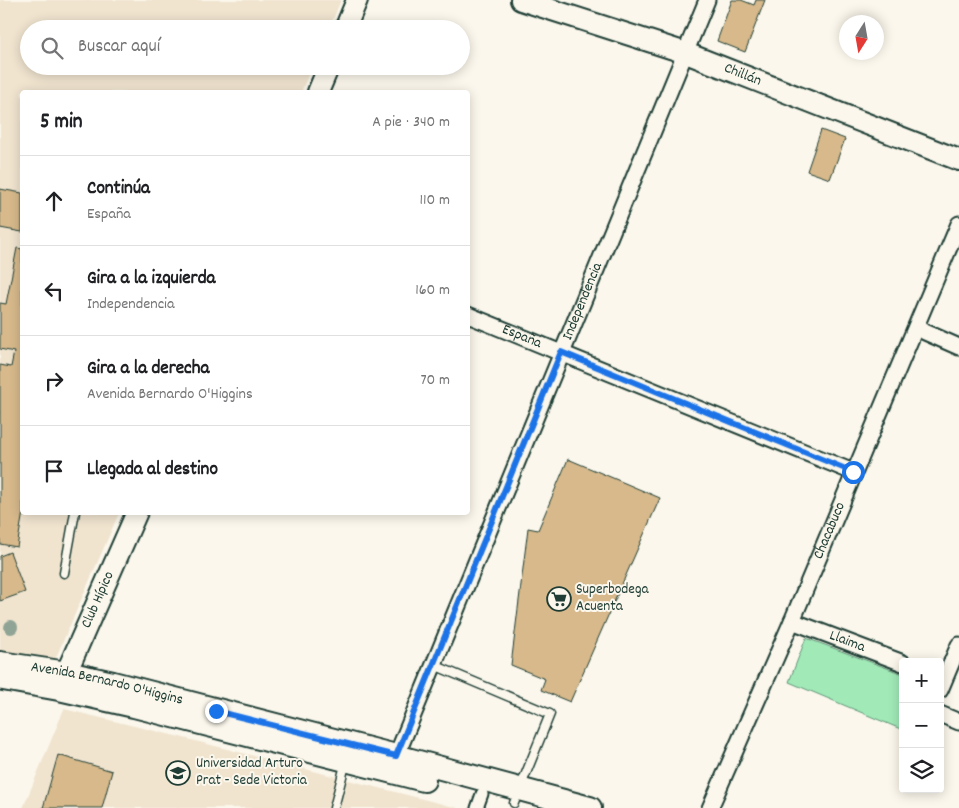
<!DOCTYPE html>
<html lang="es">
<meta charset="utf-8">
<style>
body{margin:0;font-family:Dekko,sans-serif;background:#f6f6f6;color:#202124}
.controls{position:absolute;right:15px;bottom:15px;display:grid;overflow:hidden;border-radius:5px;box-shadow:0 2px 12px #0003}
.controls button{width:45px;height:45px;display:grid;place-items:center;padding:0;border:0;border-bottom:1px solid #e0e0e0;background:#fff;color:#202124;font:25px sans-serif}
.compass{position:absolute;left:839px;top:15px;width:45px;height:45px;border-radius:50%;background:#fff;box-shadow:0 2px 12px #0003;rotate:191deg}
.stop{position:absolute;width:15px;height:15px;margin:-11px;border:4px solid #1a73e8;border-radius:50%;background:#fff}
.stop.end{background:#1a73e8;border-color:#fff;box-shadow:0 1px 5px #0008}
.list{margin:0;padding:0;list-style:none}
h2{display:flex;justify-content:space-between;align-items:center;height:65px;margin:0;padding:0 20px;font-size:21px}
h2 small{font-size:16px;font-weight:400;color:#757577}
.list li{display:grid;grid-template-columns:32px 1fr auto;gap:15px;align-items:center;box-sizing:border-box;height:90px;padding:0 20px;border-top:1px solid #e0e0e0}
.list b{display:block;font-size:19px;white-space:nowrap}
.list p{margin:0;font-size:16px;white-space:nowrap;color:#757577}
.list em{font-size:16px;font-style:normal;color:#757577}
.icon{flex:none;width:28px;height:28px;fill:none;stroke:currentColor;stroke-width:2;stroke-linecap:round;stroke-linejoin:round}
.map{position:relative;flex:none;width:959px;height:808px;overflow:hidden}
.search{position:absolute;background:#fff;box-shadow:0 2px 12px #0003;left:20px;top:20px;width:450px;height:55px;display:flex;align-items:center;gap:12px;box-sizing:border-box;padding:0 18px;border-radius:28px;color:#757577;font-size:19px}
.panel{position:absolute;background:#fff;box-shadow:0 2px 12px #0003;left:20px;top:90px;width:450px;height:425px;border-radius:5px}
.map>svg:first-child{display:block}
.built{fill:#f0e4cf}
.green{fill:#a1eab8;stroke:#609476}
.building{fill:#d7b98b;stroke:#1f3d34}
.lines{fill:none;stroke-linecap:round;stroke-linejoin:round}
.service-casing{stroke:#1f3d34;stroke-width:11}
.pedestrian-casing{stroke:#1f3d34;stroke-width:15}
.minor-casing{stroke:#1f3d34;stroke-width:19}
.tertiary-casing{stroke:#1f3d34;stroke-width:24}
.secondary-casing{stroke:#1f3d34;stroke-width:26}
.service{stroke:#fbf7ec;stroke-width:8}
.pedestrian{stroke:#fbf7ec;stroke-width:11}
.minor{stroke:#fbf7ec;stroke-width:15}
.tertiary{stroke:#fbf7ec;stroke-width:20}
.secondary{stroke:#fbf7ec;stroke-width:22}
.tree{fill:#90a495}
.route{stroke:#1a73e8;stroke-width:6}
.labels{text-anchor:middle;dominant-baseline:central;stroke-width:4;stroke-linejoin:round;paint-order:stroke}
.street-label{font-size:15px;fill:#1f3d34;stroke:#fbf7ec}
.poi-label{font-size:15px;fill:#1f3d34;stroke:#fbf7ec;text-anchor:start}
</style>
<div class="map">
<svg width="959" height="808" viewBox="0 0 959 808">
<rect width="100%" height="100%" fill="#fbf7ec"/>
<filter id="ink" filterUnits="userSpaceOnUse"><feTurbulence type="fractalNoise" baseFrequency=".02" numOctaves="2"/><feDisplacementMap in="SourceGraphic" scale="10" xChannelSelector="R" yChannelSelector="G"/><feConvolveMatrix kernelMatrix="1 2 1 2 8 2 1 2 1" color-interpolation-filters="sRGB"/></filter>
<g filter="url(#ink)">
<!-- built -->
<path class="built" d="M0,0h341l-12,29h-300v37h283l-11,26h-279v420l97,1 -68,156 -51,-9z
M64,709l116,28 278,71h-435z"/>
<!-- green -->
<path class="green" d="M806,638l97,36v56l-114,-48z"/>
<!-- building -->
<path class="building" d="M732,0h9l13,5 2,-5h9l-20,52 -28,-11z
M821,130l24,9 -15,40 -23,-8z
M0,189l22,4v39l-22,-4z
M17,248l5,1 1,263 -6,35 -17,-3v-179l11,2 3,-15 -14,-3v-46l6,1z
M568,459l92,39 -90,204 -29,-12 4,-11 -34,-14 17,-137 10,2z
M10,552l15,40 -25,9v-45z
M58,755l54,16 -10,37h-59z"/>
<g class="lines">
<!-- service casing -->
<g class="service-casing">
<path id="service" d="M64,573l11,-61
M434,665l116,49 -36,89
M334,808l12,-47"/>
</g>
<!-- pedestrian casing -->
<g class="pedestrian-casing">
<path id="pedestrian" d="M477,808l5,-14"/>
</g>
<!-- minor casing -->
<g class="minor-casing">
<g id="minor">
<path id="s1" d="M468,315l385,157"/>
<path d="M916,328l43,19"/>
<path id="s2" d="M792,621l111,42"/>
<path d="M940,690l19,-45"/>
<path d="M940,714l19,8"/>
<path id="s3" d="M393,764l314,-764"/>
<path id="s4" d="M710,808l82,-187 167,-397"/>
</g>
</g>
<!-- tertiary casing -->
<g class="tertiary-casing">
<g id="tertiary">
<path id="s5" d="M521,0l165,53 273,107"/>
<path d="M345,29l12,-29"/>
<path d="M318,92l11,-26"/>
<path id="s6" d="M60,687l77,-175"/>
</g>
</g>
<!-- secondary casing -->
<g class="secondary-casing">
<g id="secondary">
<path id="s7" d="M0,663l67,10 46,10 283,73 194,52"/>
<path d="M3,679l56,10 75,17 290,74"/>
</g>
</g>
<!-- service -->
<use href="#service" class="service"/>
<!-- pedestrian -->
<use href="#pedestrian" class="pedestrian"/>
<!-- minor -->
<use href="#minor" class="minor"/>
<!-- tertiary -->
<use href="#tertiary" class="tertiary"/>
<!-- secondary -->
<use href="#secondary" class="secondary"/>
</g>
<!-- trees -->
<circle class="tree" cx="11" cy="627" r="7"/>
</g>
<g class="lines" filter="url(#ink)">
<!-- route -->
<path class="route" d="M216,711l180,45 165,-404 292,120"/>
</g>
<!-- icons -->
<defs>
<g id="supermarket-ring" transform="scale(1.25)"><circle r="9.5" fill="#fbf7ec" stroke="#1f3d34" stroke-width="1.5"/><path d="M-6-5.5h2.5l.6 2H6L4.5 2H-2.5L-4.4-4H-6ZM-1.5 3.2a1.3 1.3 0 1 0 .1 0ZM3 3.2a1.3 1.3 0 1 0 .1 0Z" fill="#1f3d34"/></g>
<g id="university-ring" transform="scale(1.25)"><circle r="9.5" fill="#fbf7ec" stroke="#1f3d34" stroke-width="1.5"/><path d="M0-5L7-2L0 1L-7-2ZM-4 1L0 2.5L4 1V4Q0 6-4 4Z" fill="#1f3d34"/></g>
</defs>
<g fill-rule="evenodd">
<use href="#supermarket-ring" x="559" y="599"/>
<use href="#university-ring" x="178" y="773"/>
</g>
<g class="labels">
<!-- street labels -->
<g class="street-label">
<text stroke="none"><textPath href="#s5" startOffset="234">Chillán</textPath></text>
<text stroke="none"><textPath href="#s3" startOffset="500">Independencia</textPath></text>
<text stroke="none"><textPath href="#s1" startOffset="58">España</textPath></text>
<text stroke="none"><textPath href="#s4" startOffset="302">Chacabuco</textPath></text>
<text stroke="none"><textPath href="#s6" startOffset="95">Club Hípico</textPath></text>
<text stroke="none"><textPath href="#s2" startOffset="59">Llaima</textPath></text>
<text stroke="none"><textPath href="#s7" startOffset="109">Avenida Bernardo O'Higgins</textPath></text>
</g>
<!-- poi labels -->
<g class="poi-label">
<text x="576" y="590">Superbodega<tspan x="576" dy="17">Acuenta</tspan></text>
<text x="196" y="764">Universidad Arturo<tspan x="196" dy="17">Prat - Sede Victoria</tspan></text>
</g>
</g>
</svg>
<div class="controls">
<button>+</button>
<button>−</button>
<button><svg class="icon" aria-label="layers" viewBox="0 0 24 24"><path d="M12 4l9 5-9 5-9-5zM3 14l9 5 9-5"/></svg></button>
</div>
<svg class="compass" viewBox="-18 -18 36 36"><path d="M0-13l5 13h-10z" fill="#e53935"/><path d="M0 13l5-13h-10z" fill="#757577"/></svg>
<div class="stop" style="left:853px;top:472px"></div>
<div class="stop end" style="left:216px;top:711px"></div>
<div class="search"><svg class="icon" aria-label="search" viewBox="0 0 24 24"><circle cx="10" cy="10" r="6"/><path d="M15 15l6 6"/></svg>Buscar aquí</div>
<section class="panel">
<h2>5 min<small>A pie · 340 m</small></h2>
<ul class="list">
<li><svg class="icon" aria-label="ahead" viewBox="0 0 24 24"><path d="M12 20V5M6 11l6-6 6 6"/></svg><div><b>Continúa</b><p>España</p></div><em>110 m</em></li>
<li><svg class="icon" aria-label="left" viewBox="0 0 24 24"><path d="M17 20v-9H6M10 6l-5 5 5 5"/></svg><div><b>Gira a la izquierda</b><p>Independencia</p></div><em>160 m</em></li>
<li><svg class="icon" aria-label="right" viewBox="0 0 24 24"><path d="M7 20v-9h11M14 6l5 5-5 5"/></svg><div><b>Gira a la derecha</b><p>Avenida Bernardo O'Higgins</p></div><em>70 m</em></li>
<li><svg class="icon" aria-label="arrive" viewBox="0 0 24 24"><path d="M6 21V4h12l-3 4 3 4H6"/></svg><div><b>Llegada al destino</b></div></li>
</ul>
</section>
</div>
